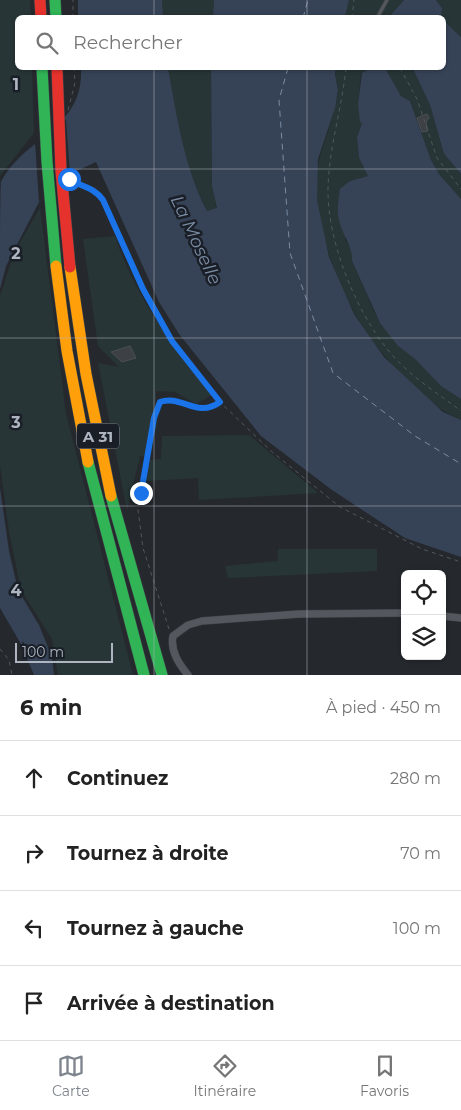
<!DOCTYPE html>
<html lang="fr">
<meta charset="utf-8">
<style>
body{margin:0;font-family:Montserrat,sans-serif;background:#f2f2f2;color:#222}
.controls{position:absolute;right:15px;bottom:15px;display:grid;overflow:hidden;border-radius:8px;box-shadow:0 1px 4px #0004}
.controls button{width:45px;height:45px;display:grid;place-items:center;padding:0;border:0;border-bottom:1px solid #e0e0e0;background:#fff;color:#222;font:25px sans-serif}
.scale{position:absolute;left:15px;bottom:12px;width:98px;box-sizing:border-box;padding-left:5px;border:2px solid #aeb5c0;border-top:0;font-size:14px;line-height:18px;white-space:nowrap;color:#aeb5c0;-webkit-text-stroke:4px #1a1f27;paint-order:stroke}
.stop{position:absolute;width:15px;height:15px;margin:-11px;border:4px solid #1a73e8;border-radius:50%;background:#fff}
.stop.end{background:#1a73e8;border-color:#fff;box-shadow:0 1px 5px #0008}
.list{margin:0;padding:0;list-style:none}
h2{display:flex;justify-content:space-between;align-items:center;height:65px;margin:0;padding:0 20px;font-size:21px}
h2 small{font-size:16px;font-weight:400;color:#767676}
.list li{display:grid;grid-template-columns:32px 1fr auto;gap:15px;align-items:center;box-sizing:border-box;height:75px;padding:0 20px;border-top:1px solid #e0e0e0}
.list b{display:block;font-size:19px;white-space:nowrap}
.list em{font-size:16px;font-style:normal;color:#767676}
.icon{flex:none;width:28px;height:28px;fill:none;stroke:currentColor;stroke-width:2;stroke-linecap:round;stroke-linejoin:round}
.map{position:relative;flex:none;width:461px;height:675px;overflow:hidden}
.search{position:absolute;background:#fff;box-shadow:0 1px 4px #0004;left:15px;right:15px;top:15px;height:55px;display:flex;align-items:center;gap:12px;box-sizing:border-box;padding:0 18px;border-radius:8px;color:#767676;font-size:19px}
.sheet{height:365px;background:#fff}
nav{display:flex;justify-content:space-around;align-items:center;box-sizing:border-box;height:70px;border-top:1px solid #e0e0e0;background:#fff;font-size:14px;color:#767676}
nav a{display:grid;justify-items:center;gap:2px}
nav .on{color:#7e848d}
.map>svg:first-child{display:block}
.green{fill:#273536}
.water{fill:#364356}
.pier{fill:#25292e}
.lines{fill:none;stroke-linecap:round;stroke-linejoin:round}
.ferry{stroke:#7a8ca5;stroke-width:1;stroke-dasharray:6 5;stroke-linecap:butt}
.building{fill:#3d4045;stroke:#4c5056}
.lane-casing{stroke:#424549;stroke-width:4.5}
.street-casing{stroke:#424549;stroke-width:8}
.fast-casing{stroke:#41454a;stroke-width:12}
.slow-casing{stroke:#41454a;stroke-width:12}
.jam-casing{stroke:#41454a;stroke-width:12}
.path{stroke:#52575b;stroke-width:1;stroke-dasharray:4 4;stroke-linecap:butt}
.lane{stroke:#54575d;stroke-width:3}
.street{stroke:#54575d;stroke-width:7}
.fast{stroke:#30b455;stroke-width:11}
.slow{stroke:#ff9f0a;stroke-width:11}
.jam{stroke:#e5322d;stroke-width:11}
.route{stroke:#1a73e8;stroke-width:6}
.grid{fill:none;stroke:#aeb5c0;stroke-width:1;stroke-opacity:0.55}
.labels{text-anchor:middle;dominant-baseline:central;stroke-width:5;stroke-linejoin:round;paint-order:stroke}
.shield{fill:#1a1f27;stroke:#828892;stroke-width:1}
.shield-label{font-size:15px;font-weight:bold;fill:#aeb5c0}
.water-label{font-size:18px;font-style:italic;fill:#7a8ca5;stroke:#1a1f27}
.grid-label{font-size:16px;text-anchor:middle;font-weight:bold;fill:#aeb5c0;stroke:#1a1f27;stroke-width:5;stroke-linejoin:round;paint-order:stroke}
</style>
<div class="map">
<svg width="461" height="675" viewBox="0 0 461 675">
<rect width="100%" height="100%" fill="#25292e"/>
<!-- green -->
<path class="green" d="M0,0h30l1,17 -13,1v50h14l2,65 -34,43z
M162,0h52l-1,17h-50z
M349,0h55l-15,17 -44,1z
M436,0h25v37l-17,-16v-3l-3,-1 1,-9z
M168,68h43l1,119 5,22 -10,2c-23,-44 -30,-95 -39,-143z
M336,68h34l-9,5 -3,31 4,19 -5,14 2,21 9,18 -18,5 -5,58 8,12 -1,10 23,53 23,32 17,13 26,27 20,13v21c-21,-9 -38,-24 -54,-40 -51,-50 -80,-110 -90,-179 -6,-38 12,-62 18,-96 1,-5 3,-11 3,-15 0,-8 -4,-14 -2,-22z
M385,68h30l-1,3 16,34 14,49 17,20v25l-22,-25 -8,-14 -21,-59 -9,-5z
M40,208l26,206 67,261h-75l-6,-36 -31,-49 -12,-59 -9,-66v-169l15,-45z
M115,236c19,59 58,111 97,159l-16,9 -21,-12 -19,-1 1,36 -11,30 -6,-1 -13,54 -29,-147 21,4 -21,-21 -15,-107z
M249,435l69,58 -119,7 -1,-22 -52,3 4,-21 11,-1 1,-23z
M278,549h99v22l-149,7 -3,-12 53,-5z"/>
<!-- water -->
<path class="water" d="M78,0h84l1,17h-85z
M214,0h135l-4,17h-132z
M404,0h32l6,8 -1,9h-52z
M444,21l17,16v137l-17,-20 -14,-49 -16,-34 1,-3h29z
M81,68h87c9,48 16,99 39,143l10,-3 -5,-21 -1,-119h125l-1,6 3,16 -3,18 -17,51 -1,41 12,57 25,57 30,43 59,55 18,8v137l-56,-19 -73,-48 -71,-54 -82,-102 -20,-32 -63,-140 -26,12 -31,28 -33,64 -6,23c0,-15 0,-99 1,-107 24,-46 83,-53 80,-114z
M370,68h15l16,28 9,5 21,59 8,14 22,25v200l-20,-13 -26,-27 -17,-13 -18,-23 -28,-62c1,-15 -10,-26 -13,-41 -3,-10 0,-21 1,-31l10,-8 18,-5 -9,-18 -2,-21 5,-14 -2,-1 -2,-18 4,-31z
M0,488l9,63 9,39 21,35 13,32 2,18h-20l-13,-31 -21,-36z"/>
<!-- pier -->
<path class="pier" d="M66,119l4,55 -31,28 -4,-59z"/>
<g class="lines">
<!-- ferry -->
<path class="ferry" d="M303,18l5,-18
M288,68l-9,32 11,153 43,120 82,63 46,28"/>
</g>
<!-- building -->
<path class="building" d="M427,114l2,4 -3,4 2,9 -6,1 -5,-14z
M130,346l6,12 -14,4 -11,-10z"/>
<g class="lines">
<!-- lane casing -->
<g class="lane-casing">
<path id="lane" d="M377,18l10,-18"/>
</g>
<!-- street casing -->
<g class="street-casing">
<path id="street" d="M442,616l19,2
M188,675c-9,-11 -18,-24 -15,-39l15,-11 14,-4 97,-7 106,-1"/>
</g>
<!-- fast casing -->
<g class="fast-casing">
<path id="fast" d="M55,0l1,18
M42,68l5,94 9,104
M88,462l56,213
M111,496l51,179"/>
</g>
<!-- slow casing -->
<g class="slow-casing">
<path id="slow" d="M56,266l11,85 21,111
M70,267l16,107 25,122"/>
</g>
<!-- jam casing -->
<g class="jam-casing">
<path id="jam" d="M40,0l1,18
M57,68l4,103 9,96"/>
</g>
<!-- path -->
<path class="path" d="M73,18v-18
M352,18l2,-18
M346,68c-4,40 -17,79 -18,120 -1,52 27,122 60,162 20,25 48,42 73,61
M400,68l17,31 20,59 24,31
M68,110l7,-27 -1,-15
M71,180l12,7 9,1 11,12 16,41 53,100 48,61 51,49 69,56 82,42 39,13
M169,629l-26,-81 -5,-38 16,-93 6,-15c21,-8 37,17 60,0
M0,649l9,11 3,15"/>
<!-- lane -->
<use href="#lane" class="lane"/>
<!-- street -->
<use href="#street" class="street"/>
<!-- fast -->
<use href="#fast" class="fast"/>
<!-- slow -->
<use href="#slow" class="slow"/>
<!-- jam -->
<use href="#jam" class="jam"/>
</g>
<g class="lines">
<!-- route -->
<path class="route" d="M69,179c12,8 25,8 34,21l40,89 29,52 48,61c-23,17 -39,-8 -60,0l-6,16 -13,75"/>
</g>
<!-- grid -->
<path class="grid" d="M154,0v18M307,0v18M154,68v607M307,68v607M0,169h461M0,338h461M0,506h461"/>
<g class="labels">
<!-- shield labels -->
<rect class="shield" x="77" y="423.5" width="42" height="25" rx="4"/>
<g class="shield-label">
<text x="98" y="436">A 31</text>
</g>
<!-- water labels -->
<g class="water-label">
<text transform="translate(196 240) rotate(65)">La Moselle</text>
</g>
</g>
<g class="grid-label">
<text x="16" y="90">1</text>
<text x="16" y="259">2</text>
<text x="16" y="428">3</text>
<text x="16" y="596">4</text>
</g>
</svg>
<div class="controls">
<button><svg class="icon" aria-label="locate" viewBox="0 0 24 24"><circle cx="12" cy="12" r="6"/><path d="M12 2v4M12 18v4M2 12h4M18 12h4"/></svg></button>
<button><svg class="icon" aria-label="layers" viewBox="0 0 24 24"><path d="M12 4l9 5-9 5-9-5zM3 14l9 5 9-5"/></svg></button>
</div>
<div class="scale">100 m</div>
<div class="stop" style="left:69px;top:179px"></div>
<div class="stop end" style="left:141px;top:493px"></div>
<div class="search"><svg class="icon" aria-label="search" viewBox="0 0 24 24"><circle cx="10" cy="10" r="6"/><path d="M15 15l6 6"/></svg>Rechercher</div>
</div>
<section class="sheet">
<h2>6 min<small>À pied · 450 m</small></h2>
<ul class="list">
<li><svg class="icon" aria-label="ahead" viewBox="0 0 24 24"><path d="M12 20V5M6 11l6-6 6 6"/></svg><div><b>Continuez</b></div><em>280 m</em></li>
<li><svg class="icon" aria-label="right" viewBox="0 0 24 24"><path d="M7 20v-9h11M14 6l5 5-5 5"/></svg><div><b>Tournez à droite</b></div><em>70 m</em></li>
<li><svg class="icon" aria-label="left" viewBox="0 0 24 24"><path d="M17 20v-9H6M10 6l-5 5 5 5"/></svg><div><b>Tournez à gauche</b></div><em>100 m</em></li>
<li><svg class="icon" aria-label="arrive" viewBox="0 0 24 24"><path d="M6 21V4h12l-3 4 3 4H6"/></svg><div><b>Arrivée à destination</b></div></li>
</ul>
</section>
<nav>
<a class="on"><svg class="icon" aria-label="map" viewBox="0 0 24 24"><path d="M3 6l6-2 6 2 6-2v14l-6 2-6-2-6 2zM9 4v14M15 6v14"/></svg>Carte</a>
<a><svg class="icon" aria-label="directions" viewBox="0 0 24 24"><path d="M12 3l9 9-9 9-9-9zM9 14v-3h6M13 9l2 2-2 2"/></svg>Itinéraire</a>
<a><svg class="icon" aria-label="saved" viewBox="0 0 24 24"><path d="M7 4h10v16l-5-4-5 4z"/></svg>Favoris</a>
</nav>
